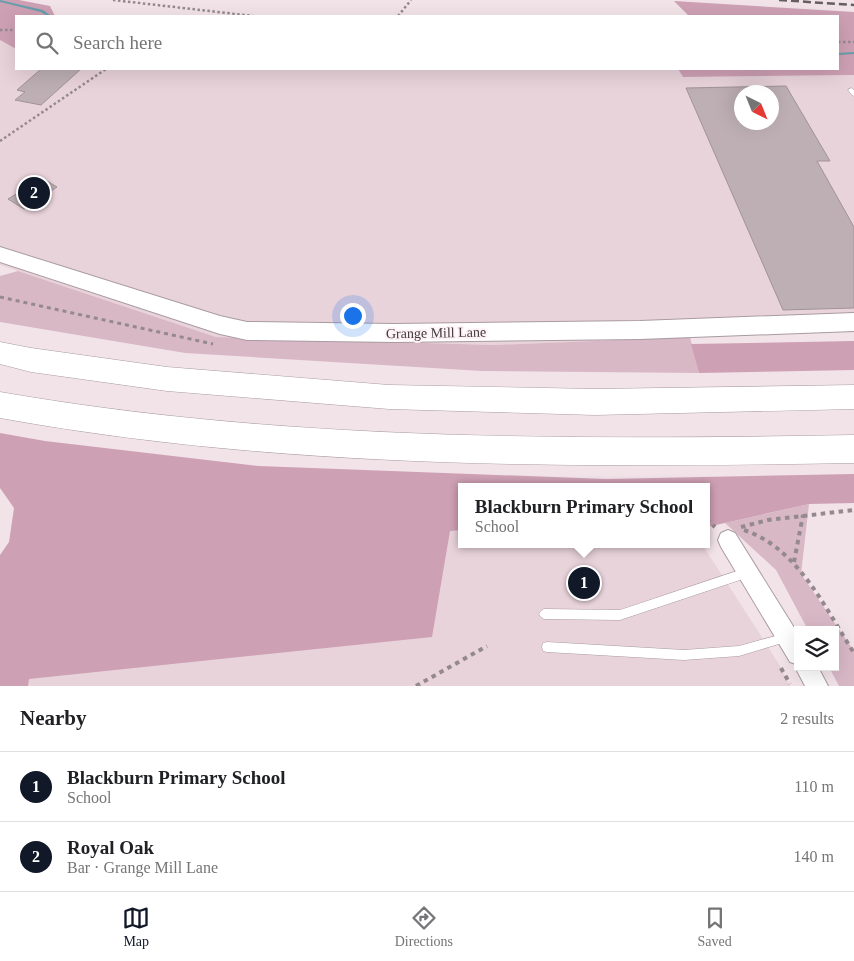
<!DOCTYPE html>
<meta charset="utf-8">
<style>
body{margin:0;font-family:Georgia,serif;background:#f2f2f2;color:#202124}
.controls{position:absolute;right:15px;bottom:15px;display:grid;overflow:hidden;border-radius:0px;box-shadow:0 5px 20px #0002}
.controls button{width:45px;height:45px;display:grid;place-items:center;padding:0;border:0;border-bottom:1px solid #e0e0e0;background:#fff;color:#202124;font:25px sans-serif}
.compass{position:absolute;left:734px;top:85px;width:45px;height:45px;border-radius:50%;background:#fff;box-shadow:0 5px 20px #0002;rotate:137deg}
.you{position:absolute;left:352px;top:315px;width:18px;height:18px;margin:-12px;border:4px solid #fff;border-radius:50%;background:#1a73e8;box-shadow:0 0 0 8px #1a73e833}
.badge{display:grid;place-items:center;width:32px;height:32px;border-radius:50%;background:#111827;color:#fff;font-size:16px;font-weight:700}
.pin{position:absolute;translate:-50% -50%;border:2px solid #fff;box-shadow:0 1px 5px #0006}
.popup{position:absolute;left:458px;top:483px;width:252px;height:65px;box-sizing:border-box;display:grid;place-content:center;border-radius:0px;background:#fff;filter:drop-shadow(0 1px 4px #0005);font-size:16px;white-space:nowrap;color:#757577}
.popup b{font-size:19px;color:#202124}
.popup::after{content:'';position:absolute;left:50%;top:100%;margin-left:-10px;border:10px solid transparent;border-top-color:#fff}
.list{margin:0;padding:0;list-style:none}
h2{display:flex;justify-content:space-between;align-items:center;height:65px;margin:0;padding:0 20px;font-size:21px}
h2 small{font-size:16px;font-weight:400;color:#757577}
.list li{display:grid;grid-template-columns:32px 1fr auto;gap:15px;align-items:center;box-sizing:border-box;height:70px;padding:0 20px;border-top:1px solid #e0e0e0}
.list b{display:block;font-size:19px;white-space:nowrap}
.list p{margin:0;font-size:16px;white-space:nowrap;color:#757577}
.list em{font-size:16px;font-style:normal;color:#757577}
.icon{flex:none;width:28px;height:28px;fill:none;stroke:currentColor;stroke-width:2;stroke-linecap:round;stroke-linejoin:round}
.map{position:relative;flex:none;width:854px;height:686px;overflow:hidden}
.search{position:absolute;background:#fff;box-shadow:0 5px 20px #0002;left:15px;right:15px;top:15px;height:55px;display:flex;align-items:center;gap:12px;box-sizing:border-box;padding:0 18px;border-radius:0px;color:#757577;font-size:19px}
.sheet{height:205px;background:#fff}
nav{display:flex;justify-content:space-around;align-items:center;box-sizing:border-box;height:70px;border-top:1px solid #e0e0e0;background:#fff;font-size:14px;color:#757577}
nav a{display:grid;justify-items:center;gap:2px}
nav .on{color:#111827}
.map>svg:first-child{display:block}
.built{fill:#e9d3db;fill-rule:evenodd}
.green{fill:#d9b8c6}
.forest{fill:#cea0b4}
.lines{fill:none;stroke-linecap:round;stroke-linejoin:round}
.stream{fill:#699eab;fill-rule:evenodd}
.building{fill:#bdafb4;stroke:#a09398;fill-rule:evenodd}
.lane-casing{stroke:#a99ba1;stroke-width:1}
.street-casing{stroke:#a99ba1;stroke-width:2}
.secondary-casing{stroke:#a99ba1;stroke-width:2}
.highway-casing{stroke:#a99ba1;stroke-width:1}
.path-far2{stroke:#94898e;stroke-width:2.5;stroke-dasharray:2.5 2.5;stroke-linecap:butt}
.path-far1{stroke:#94898e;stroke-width:3;stroke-dasharray:4 4;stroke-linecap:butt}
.path{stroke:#94898e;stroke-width:4;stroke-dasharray:4.5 4.5;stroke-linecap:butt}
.lane{fill:#fff;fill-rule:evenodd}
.street{fill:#fff;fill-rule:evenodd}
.secondary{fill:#fff;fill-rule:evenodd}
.highway{fill:#fff;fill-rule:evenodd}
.rail{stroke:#665e61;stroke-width:2.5;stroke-dasharray:8 4;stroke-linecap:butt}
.labels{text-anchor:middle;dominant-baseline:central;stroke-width:4;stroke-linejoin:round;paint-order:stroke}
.street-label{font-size:14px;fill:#413b3e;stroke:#fef2f6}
</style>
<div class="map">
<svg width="854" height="686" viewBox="0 0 854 686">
<rect width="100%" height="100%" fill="#f2e3e9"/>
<!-- built -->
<path class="built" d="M0,40l16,9v20h662l5,8 171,-2v256l-361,14 -277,-8 -216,-72zM742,92h30v30h-30z
M450,530h11l1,14h240l77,120 11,22h-762v-7z"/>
<!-- green -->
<path class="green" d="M18,271l198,66 277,8 197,-8 9,36 -217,-2 -297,-18 -185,-31v-46z
M809,504l-8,70 53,77v35h-15l-10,-19h6v-37h-27l-32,-60 -51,-47z"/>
<!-- forest -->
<path class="forest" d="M0,0h19l31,6 5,10h-39v33l-16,-9z
M674,1l180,11v63l-171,2 -5,-8h160v-53h-149z
M854,341v29l-155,3 -8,-29z
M0,433l45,8 214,25 347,13 248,-5v29l-45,1 -102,23 -1,-40h-244l-1,43 -11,1 -18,106 -403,42 -1,7h-28v-131l9,-13 5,-34 -14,-20z"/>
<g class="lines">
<!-- stream -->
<path class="stream" d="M0,0l43,10 8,6h-4l-6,-4 -41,-10z
M854,52v2l-16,1v-2z"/>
</g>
<!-- building -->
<path class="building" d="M41,69h40l-40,36 -26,-5 10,-8 -8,-2z
M786,86l44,75h-13l37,66v81l-71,2 -97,-222zM742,92h30v30h-30z
M42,178l15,9 -33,22 -16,-10z"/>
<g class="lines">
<!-- lane casing -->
<g class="lane-casing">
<path id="lane" d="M851,88l3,2v6l-2,-1 -4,-5z
M746,568l3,2 2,3 -2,3 -3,2 -126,42 -76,-1 -3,-2 -2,-3 2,-3 3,-2 76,1z
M786,633l3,2 2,3 -2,3 -50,15 -55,4 -137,-8 -4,-1 -1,-4 1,-4 4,-1 137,8 55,-4z"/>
</g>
<!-- street casing -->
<g class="street-casing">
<path id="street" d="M728,530l7,3 63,101v33h20l10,19h-23l-10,-19 1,-3 -6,-2 -69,-115 -3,-7 3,-7z"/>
</g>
<!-- secondary casing -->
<g class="secondary-casing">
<path id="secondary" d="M0,247l220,69 27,6 147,2 246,-3 214,-8v18l-214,8 -246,3 -147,-2 -27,-6 -220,-72z"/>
</g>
<!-- highway casing -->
<g class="highway-casing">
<path id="highway" d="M0,342l31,6 136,19 222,18 206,4 259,-4v24l-259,6 -206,-6 -222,-18 -136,-19 -31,-8z
M0,392c282,49 569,48 854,43v28c-285,5 -572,6 -854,-45z"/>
</g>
<!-- path-far2 -->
<path class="path-far2" d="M113,0l140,16
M398,16l13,-16
M0,30h16
M838,42h16
M0,141l106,-72"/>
<!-- path-far1 -->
<path class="path-far1" d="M0,297l213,47"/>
<!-- path -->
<path class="path" d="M706,519l9,8
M741,527l27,-7 86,-10
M744,530c54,18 81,78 110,123
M794,562l9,-47
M781,668l9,16
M416,686l71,-40"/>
<!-- lane -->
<use href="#lane" class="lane"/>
<!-- street -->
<use href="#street" class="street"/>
<!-- secondary -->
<use href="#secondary" class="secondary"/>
<!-- highway -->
<use href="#highway" class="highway"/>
<!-- rail -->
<path class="rail" d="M779,0l75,5"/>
</g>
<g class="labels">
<!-- street labels -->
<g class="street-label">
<text transform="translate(436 333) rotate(-1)">Grange Mill Lane</text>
</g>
</g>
</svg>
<div class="controls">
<button><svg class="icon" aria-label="layers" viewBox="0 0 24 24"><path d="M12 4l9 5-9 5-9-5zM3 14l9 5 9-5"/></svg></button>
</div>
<svg class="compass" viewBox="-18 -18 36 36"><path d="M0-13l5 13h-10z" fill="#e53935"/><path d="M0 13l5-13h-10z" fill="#757577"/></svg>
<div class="you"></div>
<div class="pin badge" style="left:584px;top:583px">1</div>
<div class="popup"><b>Blackburn Primary School</b>School</div>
<div class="pin badge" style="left:34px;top:193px">2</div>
<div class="search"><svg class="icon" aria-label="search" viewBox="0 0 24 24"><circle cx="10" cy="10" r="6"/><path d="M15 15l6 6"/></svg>Search here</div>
</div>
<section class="sheet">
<h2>Nearby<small>2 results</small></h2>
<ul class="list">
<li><span class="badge">1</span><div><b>Blackburn Primary School</b><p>School</p></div><em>110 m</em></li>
<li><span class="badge">2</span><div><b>Royal Oak</b><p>Bar · Grange Mill Lane</p></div><em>140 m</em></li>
</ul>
</section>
<nav>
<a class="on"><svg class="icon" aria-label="map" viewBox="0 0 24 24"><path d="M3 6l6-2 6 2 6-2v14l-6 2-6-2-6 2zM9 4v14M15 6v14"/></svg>Map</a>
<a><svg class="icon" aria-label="directions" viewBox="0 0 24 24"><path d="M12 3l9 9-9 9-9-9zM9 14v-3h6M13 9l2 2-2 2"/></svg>Directions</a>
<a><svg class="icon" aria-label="saved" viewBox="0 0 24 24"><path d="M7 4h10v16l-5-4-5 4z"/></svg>Saved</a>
</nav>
